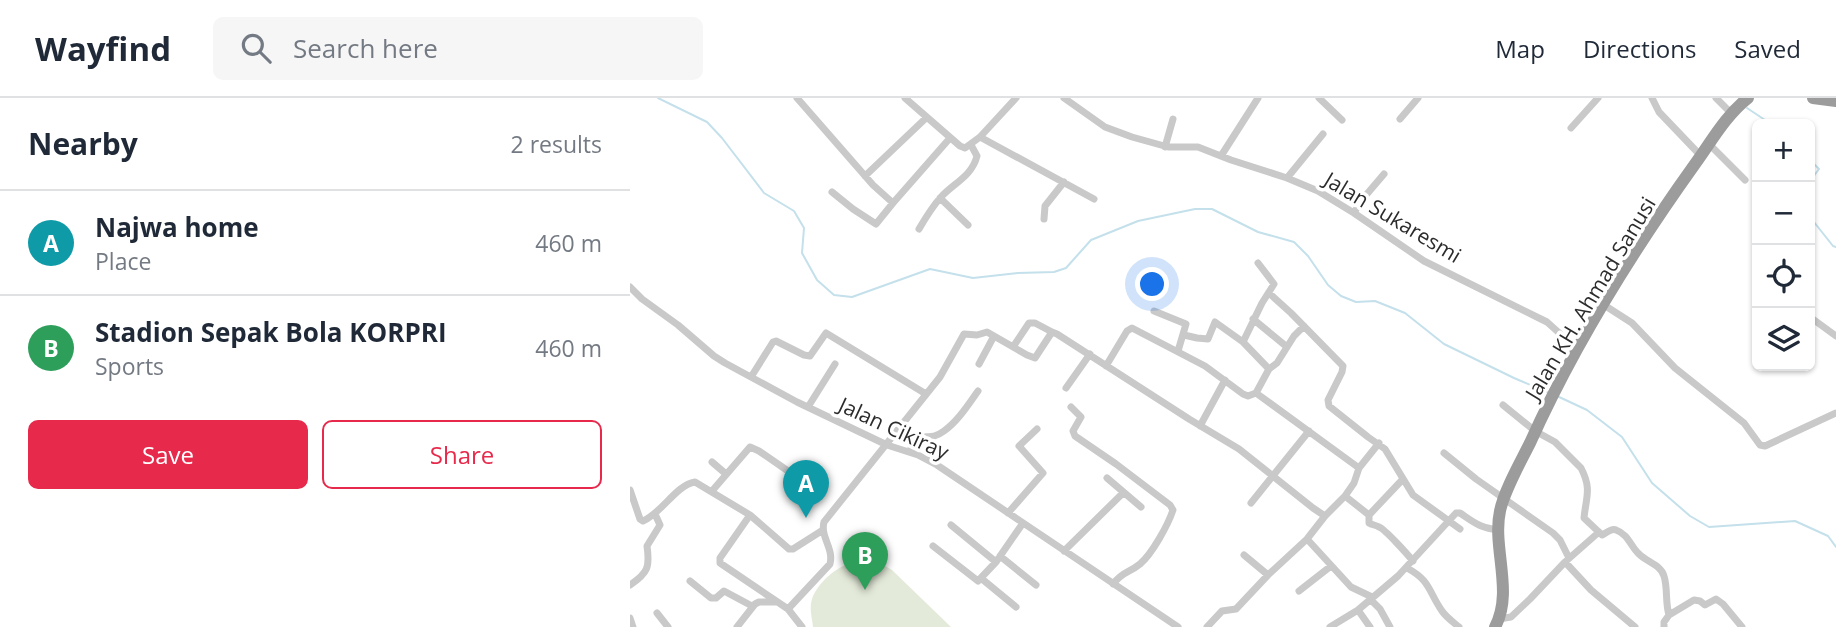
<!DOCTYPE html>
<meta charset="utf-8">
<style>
body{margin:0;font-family:"Open Sans",sans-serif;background:#f6f6f7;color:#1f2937}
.controls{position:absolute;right:21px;top:21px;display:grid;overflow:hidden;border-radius:10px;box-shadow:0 2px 5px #0004}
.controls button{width:63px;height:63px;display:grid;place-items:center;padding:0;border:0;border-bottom:2px solid #e0e1e3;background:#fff;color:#1f2937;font:35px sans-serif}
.you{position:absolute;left:523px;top:187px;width:24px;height:24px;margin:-18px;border:5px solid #fff;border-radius:50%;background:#1a73e8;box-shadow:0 0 0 10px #1a73e833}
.badge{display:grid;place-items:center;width:46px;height:46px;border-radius:50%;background:#e72a4c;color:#fff;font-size:23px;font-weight:700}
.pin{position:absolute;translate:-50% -58px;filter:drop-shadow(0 2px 4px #0008)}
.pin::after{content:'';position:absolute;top:37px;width:24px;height:21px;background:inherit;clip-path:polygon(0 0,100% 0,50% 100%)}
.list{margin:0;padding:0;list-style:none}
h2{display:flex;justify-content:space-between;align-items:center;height:91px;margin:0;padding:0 28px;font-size:30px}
h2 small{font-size:23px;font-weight:400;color:#747a83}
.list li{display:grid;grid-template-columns:46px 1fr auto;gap:21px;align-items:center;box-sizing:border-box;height:105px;padding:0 28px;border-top:2px solid #e0e1e3}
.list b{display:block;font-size:26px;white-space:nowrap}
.list p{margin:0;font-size:23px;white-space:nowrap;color:#747a83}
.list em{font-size:23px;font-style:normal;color:#747a83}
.actions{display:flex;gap:14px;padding:21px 28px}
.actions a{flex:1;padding:16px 0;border:2px solid #e72a4c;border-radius:10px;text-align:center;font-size:24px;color:#e72a4c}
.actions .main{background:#e72a4c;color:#fff}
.icon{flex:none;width:38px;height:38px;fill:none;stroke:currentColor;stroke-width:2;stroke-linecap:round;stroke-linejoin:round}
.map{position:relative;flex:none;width:1206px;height:529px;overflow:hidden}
header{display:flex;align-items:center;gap:42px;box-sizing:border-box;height:98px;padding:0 35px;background:#fff;border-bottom:2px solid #e0e1e3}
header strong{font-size:33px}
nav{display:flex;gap:38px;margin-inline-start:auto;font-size:24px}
.search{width:490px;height:63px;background:#f6f6f7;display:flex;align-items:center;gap:18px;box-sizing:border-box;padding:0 24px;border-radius:10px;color:#747a83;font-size:26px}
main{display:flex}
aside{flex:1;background:#fff}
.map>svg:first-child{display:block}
.green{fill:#e4ead9}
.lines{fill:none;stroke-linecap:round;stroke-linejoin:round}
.stream{stroke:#c4e0eb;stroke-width:2}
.minor{stroke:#c9c9c9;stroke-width:7}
.trunk{stroke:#9c9c9c;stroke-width:12}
.labels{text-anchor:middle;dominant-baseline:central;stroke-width:7;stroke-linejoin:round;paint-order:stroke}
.street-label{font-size:21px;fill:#2c2c2c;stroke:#fff}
</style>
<header>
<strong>Wayfind</strong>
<div class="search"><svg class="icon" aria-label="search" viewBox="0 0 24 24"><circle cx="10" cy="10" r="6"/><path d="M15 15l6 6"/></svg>Search here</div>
<nav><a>Map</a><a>Directions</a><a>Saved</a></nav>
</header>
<main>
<aside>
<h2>Nearby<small>2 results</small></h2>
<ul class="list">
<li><span class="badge" style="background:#0f9aa8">A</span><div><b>Najwa home</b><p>Place</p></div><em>460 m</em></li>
<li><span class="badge" style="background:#2e9e5b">B</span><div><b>Stadion Sepak Bola KORPRI</b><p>Sports</p></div><em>460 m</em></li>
</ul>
<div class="actions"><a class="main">Save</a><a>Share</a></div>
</aside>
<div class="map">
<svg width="1206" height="529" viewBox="0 0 1206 529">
<rect width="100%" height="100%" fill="#fff"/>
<!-- green -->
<path class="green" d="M234,463l16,2 12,7 59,57h-138c-1,-9 -4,-19 -1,-28 5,-15 22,-30 36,-35 5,-2 11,-2 16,-3z"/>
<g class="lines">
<!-- stream -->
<path class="stream" d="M28,0l49,24 15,16 42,55 30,18 10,17 -2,25 15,27 17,15 18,2 78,-28 43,9 45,-5 36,-1 12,-4 25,-28 47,-19 57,-12h17l46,23 36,10 14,14 20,29 13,11 15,6 19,-1 30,12 39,31 70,34 35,15
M1117,10l24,16
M1180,62l9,9 -9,12
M1180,119l23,29 3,1
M927,298l30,14 35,27 30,46 38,33 19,11 86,-6 33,15 8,11"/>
<!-- minor -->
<path class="minor" d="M167,0l76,87 20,18 57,-65
M275,0l55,48 5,2 15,-11 36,-39
M434,0l41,29 27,10 36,10h30l33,13 56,18 31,13 36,22 70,48 123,61 30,27
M689,0l23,22
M1022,0l7,14 42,44
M1086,0l16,16
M770,21l18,-21
M941,30l27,-30
M350,39l114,62
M1079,46l36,36
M535,49l8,-28
M591,58l37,-58
M235,78l61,-58
M657,80l36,-44
M202,94l21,17 23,15 17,-21
M310,100l28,27
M724,115l7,-12 23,-27
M414,121l1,-13 19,-24
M289,131c7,-12 13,-22 22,-32 13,-14 31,-21 36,-41l-6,-11
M628,165l16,21 -12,19 -19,39 26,27
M0,189l12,12 36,26 36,31 11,7 72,39 90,43 31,10 19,10 241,162
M639,195l22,20 52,53 -1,6 -14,28 1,6 39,31 17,12 28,46 47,34
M974,207l28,18 43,45 69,55 16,22 5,1 71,-33
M524,213l32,13 -8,27
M1180,219l26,19
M623,221l34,28
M674,228l-10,10 -17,27 -8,6 -13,24 103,75
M554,237l13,3 11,1 7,-17 28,20
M383,249l16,-24h6l17,9
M349,266l15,-28
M476,268l21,-35 5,-3 73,38 38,28 5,2 8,-3
M121,279l22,-35 3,-1 28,14 6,1 16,-23 100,61
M436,290l24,-34
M873,307l32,26 20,11 26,26c11,21 5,29 3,50l18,17c4,-2 10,-7 14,-5 12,4 15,17 23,24 8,8 22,11 25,22 4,13 1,26 5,39l-5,7v5
M178,309l27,-43
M441,309l10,10 -8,14 2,5 41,28 54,41 3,5c-5,15 -21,44 -33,54 -11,9 -17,7 -27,20
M570,328l25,-46
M279,354c14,-27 16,-7 35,-21 14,-10 24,-26 34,-40
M814,355l32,26 77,54 7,7 9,18
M82,364l14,12
M477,380l34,29
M0,392l10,29 3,2c19,-8 33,-36 52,-39l55,33 39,34h4l30,-19
M82,393l38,-44 9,4 29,20
M715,398l9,-13 5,-15 20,-25
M621,405l58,-72
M378,415l35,-40 -24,-27 18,-17
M120,417l-30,43v5l68,46
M739,417v8c3,2 7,2 10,4 6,2 29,28 34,34
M321,427l45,37
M677,441l44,48 21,10
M303,448l45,35 18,-19 27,-39
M434,453l59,-58
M614,457l24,20
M370,458l36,29
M935,464l26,28 44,37
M777,470c24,13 21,23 35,43 4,6 11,11 17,16
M352,481l34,28
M60,483l21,17h5l8,-7 28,15
M0,487c18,-12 20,-18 17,-39l13,-21 -5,-11
M669,493l32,-25
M740,501l10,10 10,18
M728,512l12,17
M27,515l11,14
M1039,517l25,-15 6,1 5,4 11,-6 7,5 19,23
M0,520l3,9
M869,521l12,-2 19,-18 35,-37 34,-30
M107,529l18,-23 4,-2h16
M172,529l-14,-18 42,-45c4,-16 -10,-27 -6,-42l116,-145 24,-43 13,1 10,-3 40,23 8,3 17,-26 5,2 132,85 50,30 74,59 12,8 20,-20 24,19 34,-36
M577,529l15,-16 14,-2 32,-34 39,-36 18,-23
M700,529l28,-17 40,-34 58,-63h4c15,10 20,15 39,17"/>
<!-- trunk -->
<path class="trunk" d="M1183,0l23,3
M865,529c19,-35 -3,-80 5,-116 4,-20 20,-48 30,-68 44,-98 102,-191 165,-279 16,-22 31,-49 53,-66"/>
</g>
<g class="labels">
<!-- street labels -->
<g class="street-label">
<text transform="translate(763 119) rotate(31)">Jalan Sukaresmi</text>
<text transform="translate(960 200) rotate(-59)">Jalan KH. Ahmad Sanusi</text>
<text transform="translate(264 330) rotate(25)">Jalan Cikiray</text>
</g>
</g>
</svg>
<div class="controls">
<button>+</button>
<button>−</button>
<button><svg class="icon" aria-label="locate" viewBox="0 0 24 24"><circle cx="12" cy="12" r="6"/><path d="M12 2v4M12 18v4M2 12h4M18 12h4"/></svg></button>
<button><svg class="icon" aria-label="layers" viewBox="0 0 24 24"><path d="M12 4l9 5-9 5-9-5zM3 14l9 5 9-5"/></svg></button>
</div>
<div class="you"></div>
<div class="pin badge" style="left:176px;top:420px;background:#0f9aa8">A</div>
<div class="pin badge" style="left:235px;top:492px;background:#2e9e5b">B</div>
</div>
</main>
